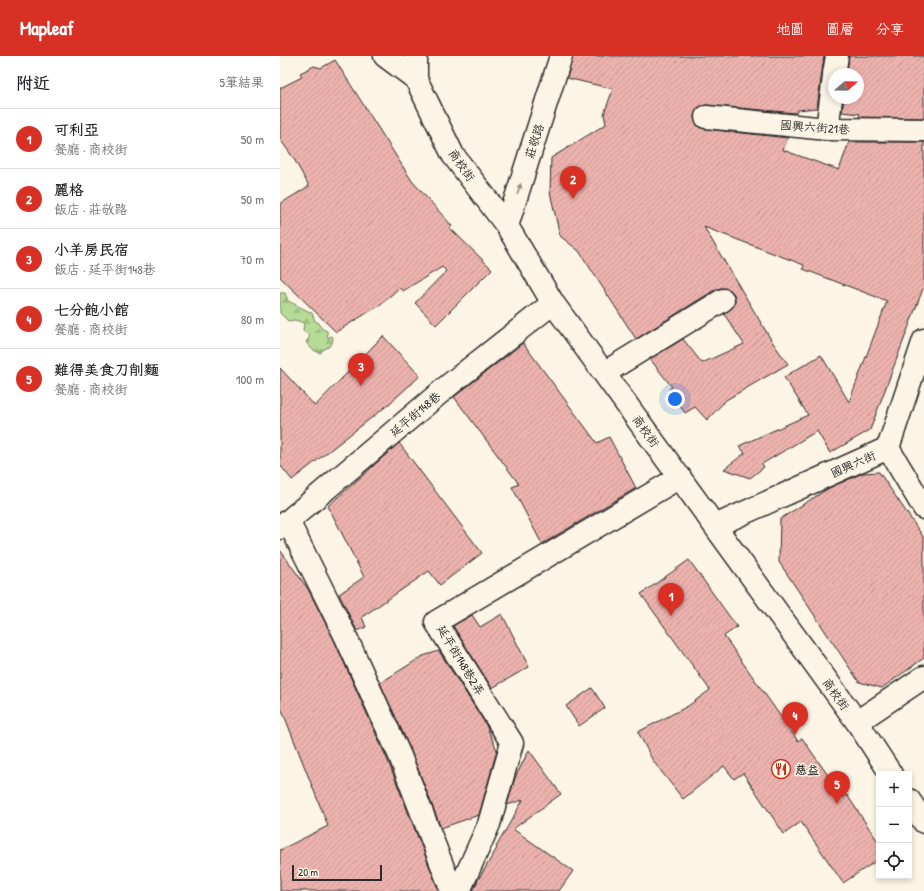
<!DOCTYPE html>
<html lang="zh-TW">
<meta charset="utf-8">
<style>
body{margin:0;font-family:"Patrick Hand","LXGW WenKai TC",sans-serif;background:#f2f2f2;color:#202124}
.controls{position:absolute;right:12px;bottom:12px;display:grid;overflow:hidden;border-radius:0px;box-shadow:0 2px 6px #0003}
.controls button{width:36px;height:36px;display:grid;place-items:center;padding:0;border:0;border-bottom:1px solid #e0e0e0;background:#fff;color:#202124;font:20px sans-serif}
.compass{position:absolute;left:548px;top:12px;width:36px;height:36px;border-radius:50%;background:#fff;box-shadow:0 2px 6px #0003;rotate:70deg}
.scale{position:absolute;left:12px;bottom:10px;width:90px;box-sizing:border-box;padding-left:4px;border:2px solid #2b2b2b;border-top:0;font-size:11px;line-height:14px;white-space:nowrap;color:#2b2b2b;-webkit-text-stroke:3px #fcf5e5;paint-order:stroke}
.you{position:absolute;left:395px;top:343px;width:14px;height:14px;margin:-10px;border:3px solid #fff;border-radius:50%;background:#1a73e8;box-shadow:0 0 0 6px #1a73e833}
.badge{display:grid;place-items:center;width:26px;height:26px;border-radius:50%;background:#d93025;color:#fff;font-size:13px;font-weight:700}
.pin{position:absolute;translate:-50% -33px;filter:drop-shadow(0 1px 2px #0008)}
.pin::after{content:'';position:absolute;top:21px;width:14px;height:12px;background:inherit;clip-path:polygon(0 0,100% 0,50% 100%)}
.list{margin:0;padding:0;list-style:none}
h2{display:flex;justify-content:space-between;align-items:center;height:52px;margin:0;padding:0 16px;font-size:17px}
h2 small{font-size:13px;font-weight:400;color:#757577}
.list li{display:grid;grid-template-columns:26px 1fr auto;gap:12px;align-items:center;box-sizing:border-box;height:60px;padding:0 16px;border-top:1px solid #e0e0e0}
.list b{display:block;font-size:15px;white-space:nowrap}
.list p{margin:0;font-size:13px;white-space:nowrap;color:#757577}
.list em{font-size:13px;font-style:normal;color:#757577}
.icon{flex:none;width:22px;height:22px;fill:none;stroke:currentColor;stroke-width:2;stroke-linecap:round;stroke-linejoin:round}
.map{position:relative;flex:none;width:644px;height:835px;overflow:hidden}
header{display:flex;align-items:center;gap:24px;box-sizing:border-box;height:56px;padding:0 20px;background:#d93025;color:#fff}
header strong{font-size:19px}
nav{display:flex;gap:22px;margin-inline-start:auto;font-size:14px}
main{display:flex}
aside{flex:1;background:#fff}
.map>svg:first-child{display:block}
.forest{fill:url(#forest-firs);stroke:#718360}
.building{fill:url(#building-hatch);stroke:#2b2b2b}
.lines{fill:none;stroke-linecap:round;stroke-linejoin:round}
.minor-casing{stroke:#2b2b2b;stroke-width:25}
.minor{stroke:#fcf5e5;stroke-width:22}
.oneway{fill:#949088}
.labels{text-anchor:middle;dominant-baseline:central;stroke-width:3;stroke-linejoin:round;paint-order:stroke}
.street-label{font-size:12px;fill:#2b2b2b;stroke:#fcf5e5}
.poi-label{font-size:12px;font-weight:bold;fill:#2b2b2b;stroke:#fcf5e5;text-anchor:start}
</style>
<header>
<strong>Mapleaf</strong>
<nav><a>地圖</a><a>圖層</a><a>分享</a></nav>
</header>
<main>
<aside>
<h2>附近<small>5筆結果</small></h2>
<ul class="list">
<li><span class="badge">1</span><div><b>可利亞</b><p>餐廳 · 商校街</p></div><em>50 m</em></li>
<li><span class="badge">2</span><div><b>麗格</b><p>飯店 · 莊敬路</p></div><em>50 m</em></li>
<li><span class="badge">3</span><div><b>小羊房民宿</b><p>飯店 · 延平街148巷</p></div><em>70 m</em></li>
<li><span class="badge">4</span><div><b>七分飽小館</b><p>餐廳 · 商校街</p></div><em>80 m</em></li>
<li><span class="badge">5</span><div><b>難得美食刀削麵</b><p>餐廳 · 商校街</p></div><em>100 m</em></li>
</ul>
</aside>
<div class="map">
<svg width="644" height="835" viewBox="0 0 644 835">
<defs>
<pattern id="forest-firs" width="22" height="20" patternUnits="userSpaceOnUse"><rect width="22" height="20" fill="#b7db96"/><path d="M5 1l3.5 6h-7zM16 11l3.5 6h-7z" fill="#9ebc81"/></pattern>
<pattern id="building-hatch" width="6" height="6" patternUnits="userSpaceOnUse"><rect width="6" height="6" fill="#edb2ad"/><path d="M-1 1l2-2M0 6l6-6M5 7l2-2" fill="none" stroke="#cb9995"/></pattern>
</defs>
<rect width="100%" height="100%" fill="#fcf5e5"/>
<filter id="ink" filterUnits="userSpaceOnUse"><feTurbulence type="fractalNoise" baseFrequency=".025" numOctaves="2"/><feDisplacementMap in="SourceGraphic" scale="8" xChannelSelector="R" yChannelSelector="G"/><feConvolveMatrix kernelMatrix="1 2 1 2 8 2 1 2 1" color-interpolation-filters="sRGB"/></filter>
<g filter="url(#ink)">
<!-- forest -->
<path class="forest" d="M0,237h5l3,8 24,12 3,8 4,2 2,5 6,3 1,7 3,-2 2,1c0,7 -2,9 -9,12v1h-3v3c-8,-2 -11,-5 -15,-11l4,-6 -7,-5 1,-8 -9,-3 -7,1 -8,-8z"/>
<!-- building -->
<path class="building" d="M293,0h251l-7,52 -19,2 -2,3 -89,-8 -6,1 -5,4 -2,6 1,6 4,5 6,2 83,9 -5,12 56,20 10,-28h75v144l-54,144 -40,23 -13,-22 -55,33 2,3 -14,11 -26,-9 21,-16 -6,-7 69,-31 -24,-38 37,-22 28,47 38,-101 -84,-32 1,-4 -100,-38 69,116 15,21 -62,36 -19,20 -12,-13 -10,6 -16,-24 3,-2 -22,-28 33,-20 19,24 42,-19 -20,-30 10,-8 1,-7 -1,-5 -5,-5 -7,-1 -6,1 -80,50 -57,-88 -19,-15 -10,-44 1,-34 55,-34 -2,-10 9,-25 -46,-11z
M569,0h75v62l-65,-1 1,-3 -18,-2 2,-14h14v-24h-11z
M55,4l77,121 40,45 -2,2 42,41 -56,56 -21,-22 31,-32 -4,-4 -39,24 -4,-3 -19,17 -44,27 -56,-55v-73l29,-18 -15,-27 -14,-20v-51l22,-11 -2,-4 14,-7 7,2z
M103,280l37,40 -31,28 -97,76 -12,-15v-97l35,38z
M243,287l74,100 12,-6 27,51 -94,56 -30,-57 7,-3 -65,-87z
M119,387l83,110 -42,32 -11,-14 -67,46 4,10 -9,4 -18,-37 25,-17 -36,-71z
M599,416l45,66v120l-42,30 -23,-6 -80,-120 1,-43 49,-31 34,-15z
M0,494l28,39 26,51 54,121 51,130h-159v-41l48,-24 -48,-121z
M409,504l48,67 -13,9 74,105 4,-3 41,59 4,-2 32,48v16l-36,24 -42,-61 -17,12 -41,-61 -9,6 -10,-13 -41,33 -30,-38 -15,-29 50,-26 22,-16 -69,-96z
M222,558l27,53 -37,21 -39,-62 19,-11 8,12z
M159,595l46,72 12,27 -18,65 -38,13 -30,-77 -31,-68 43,-27z
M312,632l13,20 -26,18 -13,-20z
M249,694l32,44 -48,35 60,42 -14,20h-86l5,-11 19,-32 -1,-1 27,-47 -16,5 8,-27z"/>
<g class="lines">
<!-- minor casing -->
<g class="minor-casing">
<path id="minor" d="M105,0l31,23
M136,0v23l37,76 54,71 46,77 304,419 34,52
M554,18l3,-18
M426,61l121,12 97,1
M547,73l7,-52
M227,170l54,-170
M324,317l119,-73
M608,392l36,60
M8,465l57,114 55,121 52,135
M435,470l173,-78 36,-108
M0,472l169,-143 104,-82
M577,666l67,-45
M629,744l15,22
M179,835l30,-67 23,-81 -76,-121 244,-145"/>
</g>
<!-- minor -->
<use href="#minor" class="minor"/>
</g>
<!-- one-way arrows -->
<defs><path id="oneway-solid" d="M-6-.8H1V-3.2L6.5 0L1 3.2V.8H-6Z"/></defs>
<use class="oneway" href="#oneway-solid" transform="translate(239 133) rotate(-72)"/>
</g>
<!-- icons -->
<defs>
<g id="restaurant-ring" transform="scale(1)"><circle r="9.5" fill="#fcf5e5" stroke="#c8321e" stroke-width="1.5"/><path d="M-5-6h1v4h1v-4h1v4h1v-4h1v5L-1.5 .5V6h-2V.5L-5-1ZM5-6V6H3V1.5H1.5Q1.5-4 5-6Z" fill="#c8321e"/></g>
</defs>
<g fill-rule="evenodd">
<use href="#restaurant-ring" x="501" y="713"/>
</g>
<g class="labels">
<!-- street labels -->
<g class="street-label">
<text transform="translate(535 71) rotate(4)">國興六街21巷</text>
<text transform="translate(254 85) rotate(-72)">莊敬路</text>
<text transform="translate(182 109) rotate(55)">商校街</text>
<text transform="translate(135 358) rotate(-40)">延平街148巷</text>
<text transform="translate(366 375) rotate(54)">商校街</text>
<text transform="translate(573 408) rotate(-24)">國興六街</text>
<text transform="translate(181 604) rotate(59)">延平街148巷2弄</text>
<text transform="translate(556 638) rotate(54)">商校街</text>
</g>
<!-- poi labels -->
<g class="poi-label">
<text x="515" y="713">慈益</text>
</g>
</g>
</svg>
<div class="controls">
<button>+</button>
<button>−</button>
<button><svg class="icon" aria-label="locate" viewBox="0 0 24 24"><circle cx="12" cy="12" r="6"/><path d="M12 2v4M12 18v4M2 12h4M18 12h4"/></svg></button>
</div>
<svg class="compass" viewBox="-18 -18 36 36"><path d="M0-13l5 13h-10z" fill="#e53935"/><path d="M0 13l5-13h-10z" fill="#757577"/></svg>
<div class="scale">20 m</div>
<div class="you"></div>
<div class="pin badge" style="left:391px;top:560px">1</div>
<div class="pin badge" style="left:293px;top:143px">2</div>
<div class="pin badge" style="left:81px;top:330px">3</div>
<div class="pin badge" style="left:515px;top:679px">4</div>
<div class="pin badge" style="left:557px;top:748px">5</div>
</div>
</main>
